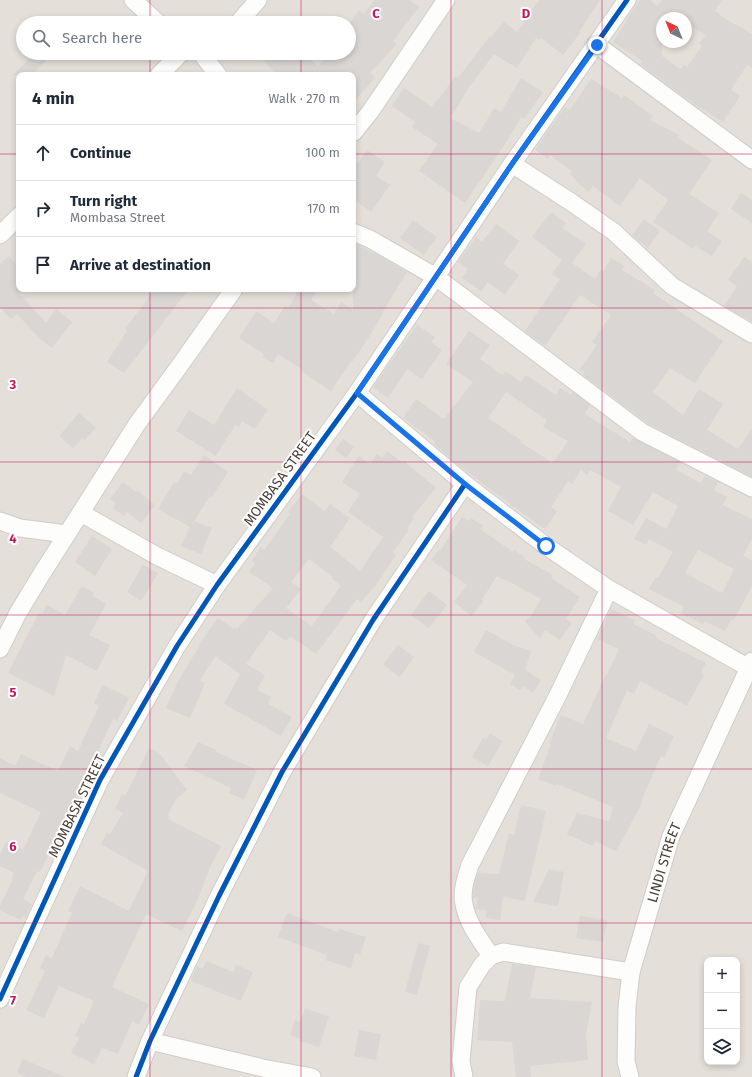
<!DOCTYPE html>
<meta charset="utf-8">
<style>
body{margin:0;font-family:"Fira Sans",sans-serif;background:#f2f2f3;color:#1f2937}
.controls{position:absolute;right:12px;bottom:12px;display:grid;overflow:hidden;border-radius:8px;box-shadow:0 2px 6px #0003}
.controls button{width:36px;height:36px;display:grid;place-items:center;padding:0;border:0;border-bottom:1px solid #e0e1e3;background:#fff;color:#1f2937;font:20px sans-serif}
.compass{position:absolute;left:656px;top:12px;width:36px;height:36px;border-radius:50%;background:#fff;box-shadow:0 2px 6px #0003;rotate:317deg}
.stop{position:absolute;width:12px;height:12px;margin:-9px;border:3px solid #1a73e8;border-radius:50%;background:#fff}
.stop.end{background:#1a73e8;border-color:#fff;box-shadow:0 1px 4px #0008}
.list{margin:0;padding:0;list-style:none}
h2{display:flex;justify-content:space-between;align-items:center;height:52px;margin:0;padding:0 16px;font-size:17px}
h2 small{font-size:13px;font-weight:400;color:#747a83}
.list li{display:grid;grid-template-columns:26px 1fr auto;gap:12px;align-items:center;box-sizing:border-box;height:56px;padding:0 16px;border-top:1px solid #e0e1e3}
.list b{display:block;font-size:15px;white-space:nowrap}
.list p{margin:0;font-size:13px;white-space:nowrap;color:#747a83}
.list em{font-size:13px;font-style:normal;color:#747a83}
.icon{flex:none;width:22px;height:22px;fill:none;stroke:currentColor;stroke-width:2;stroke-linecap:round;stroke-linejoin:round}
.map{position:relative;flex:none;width:752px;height:1077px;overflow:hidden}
.search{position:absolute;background:#fff;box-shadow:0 2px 6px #0003;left:16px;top:16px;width:340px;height:44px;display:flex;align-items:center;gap:10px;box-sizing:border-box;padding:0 14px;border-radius:22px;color:#747a83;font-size:15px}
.panel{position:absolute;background:#fff;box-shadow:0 2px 6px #0003;left:16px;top:72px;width:340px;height:220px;border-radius:8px}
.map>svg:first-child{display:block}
.residential{fill:#e5dfd9;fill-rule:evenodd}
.building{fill:#d9d6d3;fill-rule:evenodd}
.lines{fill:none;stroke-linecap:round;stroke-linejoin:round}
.street-casing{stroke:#cfccc9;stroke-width:19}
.street{stroke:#fdfdfc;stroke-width:17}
.cycleway-casing{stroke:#fff;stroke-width:8}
.cycleway{stroke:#0057b8;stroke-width:5}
.route{stroke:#1a73e8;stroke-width:5}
.grid{fill:none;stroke:#c2185b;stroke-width:1;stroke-opacity:0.55}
.labels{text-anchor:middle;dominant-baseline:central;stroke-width:4;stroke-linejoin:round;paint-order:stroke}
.street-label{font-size:14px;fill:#473e38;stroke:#fff}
.grid-label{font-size:13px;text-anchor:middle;font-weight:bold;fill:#c2185b;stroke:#fff;stroke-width:4;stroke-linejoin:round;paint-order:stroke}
</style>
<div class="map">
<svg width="752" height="1077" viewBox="0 0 752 1077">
<rect width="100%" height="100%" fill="#f1efec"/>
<!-- residential -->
<path class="residential" d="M0,0h752v1077h-752zM662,18h24v24h-24zM23,23h326v30h-326zM19,75h334v214h-334zM707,960h30v102h-30z"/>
<!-- building -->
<path class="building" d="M374,0h35l10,7 -26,34 4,3 -27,29 5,5 -22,24v-27h-75l-22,-22h46l16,13 12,-13h19v-29l10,-14 5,4z
M539,0h61l-21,32 1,1 -17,22 -22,-17 -1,2 -4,-2 -19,30 -23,-14 -24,32 -20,32 29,15 15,-25 7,4 20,-34 22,14 -19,27 -3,-2 -16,27 -40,59 -46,-32 19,-27 -26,-17 3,-5 -23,-16 12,-18 28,19 6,-9 1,1 16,-23 3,2 32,-42 1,1 13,-15 13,10z
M640,0h10l7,6 5,-6h60l-7,11 5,3 -1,1 33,19v34l-5,-3 -16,25 9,6 -17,26 -32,-20 -51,-38 2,-3 -29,-19 15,-23 -1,-1zM672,14l6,4h8v5l20,12 -7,8 3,3 -15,21 -3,-2 -4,4 -18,-13v-38h7z
M35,53h4l7,8 -15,14h-18z
M591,79l31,19 2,-3 29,21 -3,4 29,15 -1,3 34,22 -23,34 30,19 -12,18 15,10 -10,15 -17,-10 -2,3 -40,-27 15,-22 -28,-22 -20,28 -27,-20 -4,6 -14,-11 1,-1 -6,-6 2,-3 -22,-16 -2,4 -13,-9 30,-43 5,3z
M367,150l18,12 -9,14 14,9 -19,27 -18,-13v-39l5,3z
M741,193l11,7v23l-21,-14z
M551,212l15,11 -4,5 24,16 -14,19 23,16 5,-9 3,2 8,-14 14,8 -3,4 33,20 -2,3 70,48 -28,42 -25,-15 -17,24 30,23 16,-26 24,15 -16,26 31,19 14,-20v48l-105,-54 -64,-48 2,-3 -5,-3 17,-24 -5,-3 19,-27 -31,-20 -35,51 -20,-15 35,-52 -8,-5 10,-14 -30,-23z
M644,219l16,12 -12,17 -16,-13z
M413,220l24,17 -13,18 -24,-17z
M496,224l23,17 -16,23 16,11 -14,20 -17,-13 -7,9 -19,-13 6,-9 -10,-7 18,-25 6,5z
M353,243l10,4 11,7 1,-1 32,19 -25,41h1l-16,27 -15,22 -1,-1 -20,30 -29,-19 1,-2 -25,-16 -5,9 -11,-6 2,-3 -25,-16 17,-27 18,12 11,-17 3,2 11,-19h19l-7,11 23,14 7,-12 12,8z
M9,256l10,12v25l27,30 10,-14 16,13 -20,26 -13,-10 -22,-24 -6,5 -11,-12v-43z
M744,257l8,5v60l-28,-16 13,-20 -9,-6z
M155,289h34l-65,84 -17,-11 20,-31 -2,-2z
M417,325l18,12 -4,5 11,8 -20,29 -15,-10 -19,29 -15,-11z
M469,331l21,14 -10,14 23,16 2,-4 16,11 5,-7 30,20 4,-7 11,7 2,-3 17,13 -5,9 45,28 3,-4 47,24 -4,8 25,13 4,-7 13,6 -4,8 13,7 -5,8 30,14v20l-9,17 9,4v26l-18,34 -2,-1 -7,12 -21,-10 -1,3 -22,-11 3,-6 -35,-18 7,-12 2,1 15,-26 -24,-13 -3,6 -12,-6 12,-21 20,11 12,-23 -25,-14 -20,33 -25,-14 13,-24 -31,-17 -3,5 -6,-5 -9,14 -4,-3 -17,26 6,4 -12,18 -23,-16 -65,-49 -23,-20 2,-2 -33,-24 13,-19 28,20 29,-37 -27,-18zM506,392l41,28 -4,7 25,14 -15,22 -33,-21 1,-2 -33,-22zM698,550l36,19 -12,24 -37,-20z
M237,388l31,22 -14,19 -12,-8 -3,6 -4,-2 -19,31 -40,-25 13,-21 25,15z
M79,413l17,15 -11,12 -3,-2 -9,10 -14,-12z
M343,439l11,8 -8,11 -11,-8z
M387,451l16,12 1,-2 32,27 -24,29 2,1 -7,10 2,2 -16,22 3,3 -18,27 -17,20 -4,-3 -41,55 -26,-18 -4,5 -16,-11 -24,34 19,11 -8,15 14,7 -3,7 24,13 -11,19 -57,-32 20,-37 -4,7 -25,-18 -15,25 5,2 -15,35 -24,-10 11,-25 23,-38 -1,-1 19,-26 16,11 1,-2 2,2 36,-41 -24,-16 6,-9 -4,-2 10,-14 3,3 26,-36 -2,-2 14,-18 23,17 5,-7 20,14 -20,29 30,24 23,-34 -35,-25 12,-18 -18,-12 17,-26 11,8 7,-10 5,4zM309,559l24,18 -2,1 10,8 -29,40 -26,-18 15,-19 -10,-7z
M204,455l24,17 -16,25 -2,-1 -16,25 18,7 -11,26 -20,-8 9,-19 -32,-18 16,-27 3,1 7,-12 7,4z
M123,482l13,10 1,-2 18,15 -14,18 -14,-11 -3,4 -11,-8 3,-4 -6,-5z
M462,517l7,4 2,-3 12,8 -3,3 33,23 1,-2 11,7 -1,2 29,16 -2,3 29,19 -14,22 6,4 -12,17 -15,-10 -5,9 -15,-18 5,-4 11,-18 -33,-18v1l-11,-6 -15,23 2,1 -12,16 -18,-14 13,-17 -36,-25 8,-10 1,1z
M92,536l20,13 -17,27 -20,-14z
M143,565l15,8 -17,28 -14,-9z
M82,586l12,7 -1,3 13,8 -17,31 21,10 -13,26 -31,-16 -12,41 -46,-23 31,-60 3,1 5,-9 18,10z
M429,591l18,14 -18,23 -18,-13z
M611,609l24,11 -2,4 24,12 -1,2 50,25 -5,10 3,2 -17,31 -47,-25 -6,13 -7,-3 -21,47 30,13 13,-27 25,12 -10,21 -3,-1 -21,48 1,1 -25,46 -21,-10 -2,5 -26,-12 10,-21 32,8 4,-14 -56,-23 -1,2 -18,-7 13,-35h-2l12,-29 22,9 23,-50 1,1 12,-26 -22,-10z
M486,630l27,15 18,6 -6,19 16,10 -8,13 -10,-7 -3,4 -10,-6 5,-9 -41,-23z
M398,645l16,12 -14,20 -17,-12z
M103,685l26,13 -12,23 -4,-2 -15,33 -2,-1 -15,31 2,1 -6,14 2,1 -19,44 -4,-2 -16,32 -3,-1 -14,28 9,5 -6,14 -3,-2 -2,4 -21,-10v-4l13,-27 -1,-1 2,-5 -14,-7v-12l6,-12 17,8 18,-38 -41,-19v-35l15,8 6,-12 37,17 12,-25 8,5 21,-45 -5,-3z
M490,734l13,7 -15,25 -16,-9 11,-19 3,2z
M198,742l18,8v2l41,18 -13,30 -15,-7 2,-5 -47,-22z
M149,748l10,5 28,37 -11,9 -8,16 1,1 -1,3 53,27 -10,19 -14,36 -15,30 -36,-17 -34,73 37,17 -10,21 -7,-4 -14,33 -16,-6 -8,16 -23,-11 8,-15 -4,-2 6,-13 3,1 10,-23 -35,-15 -15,32 -18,-8 19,-39 -5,-3 6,-13 6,3 20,-45 -4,-2 12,-25 49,25 18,-38 1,-2 -47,-27 6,-11 3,1 13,-21 -8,-4 7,-15 3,2z
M521,805l25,6 -21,90 -22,-4 -3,23 -14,-2 1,-8 -11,-1 2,-12 -5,1 1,-12 4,-13 21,1 10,-41 5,2z
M549,869l15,3 -6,34 -25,-4z
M287,913l51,19 1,-3 27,8 -6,18 -5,-2 -4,15 -26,-8 2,-5 -49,-18z
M580,916l27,4 -4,22 -27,-4z
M418,943l12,3 -13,49 -12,-3z
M206,961l27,11 3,-7 17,7 -12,29 -50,-20 6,-15 6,3z
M512,964l24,3 -6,31 62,4 -6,32 2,26 -58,6 1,11h-15l-4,-35 -35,-2 3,-40 25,1z
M305,1009l24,7 -10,31 -19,-6 1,-2 -11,-4 5,-15 5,2z
M359,1030l22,4 -5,26 -22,-4z
M23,1059l42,18h-39l-9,-4z"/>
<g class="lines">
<!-- street casing -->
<g class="street-casing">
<g id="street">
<path d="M133,0l25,23"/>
<path d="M238,23l20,-23"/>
<path d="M597,45l155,115"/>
<path d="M201,53l17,22"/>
<path d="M159,75l22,-22"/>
<path d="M353,133l17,-21 76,-112"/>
<path d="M512,164l59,38 43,30 58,54 80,48"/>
<path d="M353,232l17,7 66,38 206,155 110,56"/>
<path d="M0,235l19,-19"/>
<path d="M357,393l108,91 81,62 63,43 140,79"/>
<path d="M81,513l76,43 60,29"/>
<path d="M0,521l20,7 46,6"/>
<path d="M0,649l18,-36 23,-38 96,-151 41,-56 56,-79"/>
<path d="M491,956c-10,-15 -24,-33 -27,-52 -3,-12 2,-27 6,-39l87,-168 52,-108"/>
<path d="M0,999l100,-219 77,-134 40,-61 140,-192 155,-229 115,-164"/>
<path d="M150,1041l113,27 49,9"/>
<path d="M136,1077l14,-36 69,-145 63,-124 91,-152 92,-136"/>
<path d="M464,1077l-3,-16 7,-74 14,-22 9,-9 12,-4 128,20"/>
<path id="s1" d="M630,1077l-4,-16 1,-54 4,-35 40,-136 81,-175"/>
</g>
</g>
<!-- street -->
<use href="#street" class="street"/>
<!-- cycleway casing -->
<g class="cycleway-casing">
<path id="cycleway" d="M0,999l100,-219 77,-134 40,-61 140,-192 155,-229 115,-164
M136,1077l14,-36 69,-145 63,-124 91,-152 92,-136"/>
</g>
<!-- cycleway -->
<use href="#cycleway" class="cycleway"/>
</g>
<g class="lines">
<!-- route -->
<path class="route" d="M546,546l-81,-62 -108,-91 155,-229 85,-119"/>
</g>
<!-- grid -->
<path class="grid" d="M150,0v23M301,0v23M451,0v1077M602,0v1077M150,53v22M301,53v22M0,154h19M353,154h399M150,289v788M301,289v788M0,308h752M0,462h752M0,615h752M0,769h752M0,923h752"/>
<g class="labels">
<!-- street labels -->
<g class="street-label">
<text transform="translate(280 479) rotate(-54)">MOMBASA STREET</text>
<text transform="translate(77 806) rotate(-64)">MOMBASA STREET</text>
<text stroke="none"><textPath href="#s1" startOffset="220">LINDI STREET</textPath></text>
</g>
</g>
<g class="grid-label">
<text x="376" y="18">C</text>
<text x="526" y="18">D</text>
<text x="13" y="389">3</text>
<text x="13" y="543">4</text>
<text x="13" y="697">5</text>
<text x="13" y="851">6</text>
<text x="13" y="1005">7</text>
</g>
</svg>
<div class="controls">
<button>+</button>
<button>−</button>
<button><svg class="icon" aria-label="layers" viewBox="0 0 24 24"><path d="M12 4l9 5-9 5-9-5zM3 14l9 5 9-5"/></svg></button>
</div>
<svg class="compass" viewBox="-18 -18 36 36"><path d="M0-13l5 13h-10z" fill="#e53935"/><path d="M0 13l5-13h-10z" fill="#747a83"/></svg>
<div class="stop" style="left:546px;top:546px"></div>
<div class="stop end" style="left:597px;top:45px"></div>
<div class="search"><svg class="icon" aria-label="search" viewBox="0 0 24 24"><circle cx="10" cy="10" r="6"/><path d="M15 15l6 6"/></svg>Search here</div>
<section class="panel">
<h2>4 min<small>Walk · 270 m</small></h2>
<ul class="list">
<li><svg class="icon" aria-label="ahead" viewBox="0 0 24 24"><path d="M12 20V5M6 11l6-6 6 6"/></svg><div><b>Continue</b></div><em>100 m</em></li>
<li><svg class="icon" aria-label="right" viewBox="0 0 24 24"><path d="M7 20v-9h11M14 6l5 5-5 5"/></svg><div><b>Turn right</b><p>Mombasa Street</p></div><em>170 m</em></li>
<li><svg class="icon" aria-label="arrive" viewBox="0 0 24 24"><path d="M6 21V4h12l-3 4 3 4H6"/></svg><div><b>Arrive at destination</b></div></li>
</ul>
</section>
</div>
